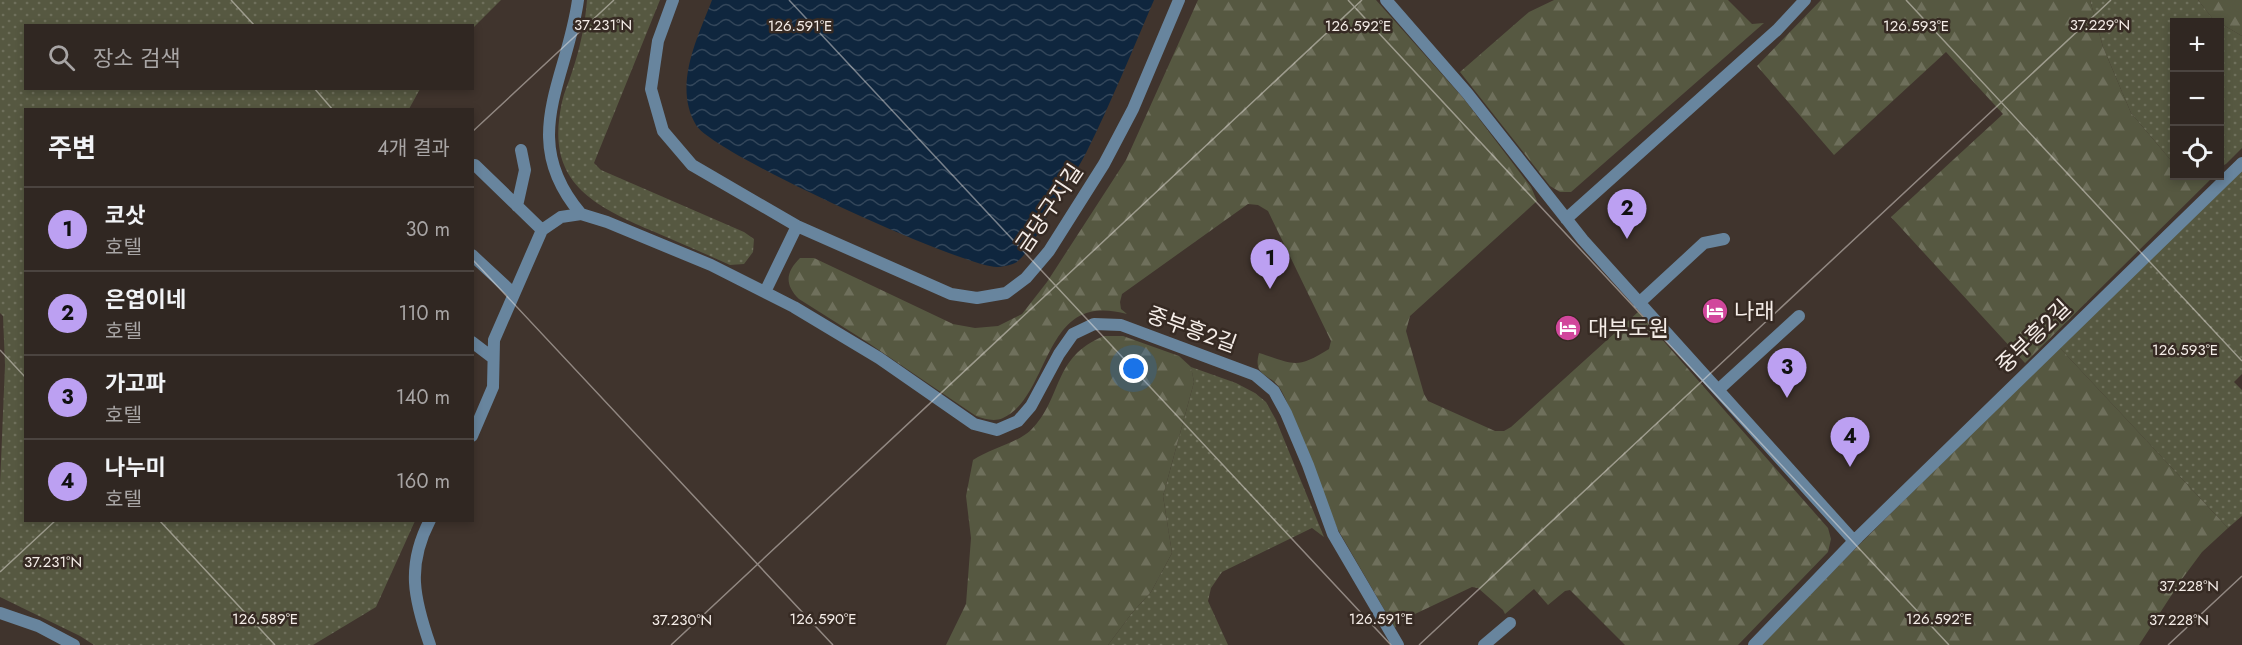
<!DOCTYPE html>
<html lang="ko">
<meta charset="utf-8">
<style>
body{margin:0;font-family:Jost,"Noto Sans KR",sans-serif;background:#382f2a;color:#f1f3f6}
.controls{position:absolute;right:18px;top:18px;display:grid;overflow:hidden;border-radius:0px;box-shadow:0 3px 9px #0003}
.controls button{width:54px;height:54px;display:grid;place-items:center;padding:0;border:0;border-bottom:2px solid #4b4440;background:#302722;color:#f1f3f6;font:30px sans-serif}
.you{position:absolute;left:1134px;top:369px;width:21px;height:21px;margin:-15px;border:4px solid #fff;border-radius:50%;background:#1a73e8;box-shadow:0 0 0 9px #1a73e833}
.badge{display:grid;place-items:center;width:39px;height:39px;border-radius:50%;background:#bca0f2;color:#111;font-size:20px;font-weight:700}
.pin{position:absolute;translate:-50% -50px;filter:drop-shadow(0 2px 3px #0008)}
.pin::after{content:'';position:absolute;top:32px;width:21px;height:18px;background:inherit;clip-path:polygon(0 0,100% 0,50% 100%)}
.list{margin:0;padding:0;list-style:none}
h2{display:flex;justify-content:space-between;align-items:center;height:78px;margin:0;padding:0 24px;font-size:26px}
h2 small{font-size:20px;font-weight:400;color:#a8a5a5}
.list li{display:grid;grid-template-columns:39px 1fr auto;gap:18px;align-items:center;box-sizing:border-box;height:84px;padding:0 24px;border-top:2px solid #4b4440}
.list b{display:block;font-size:22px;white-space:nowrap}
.list p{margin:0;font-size:20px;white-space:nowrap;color:#a8a5a5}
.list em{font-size:20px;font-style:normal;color:#a8a5a5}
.icon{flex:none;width:33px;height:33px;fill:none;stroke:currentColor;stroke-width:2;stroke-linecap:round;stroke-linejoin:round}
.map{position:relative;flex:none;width:2242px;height:645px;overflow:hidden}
.search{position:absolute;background:#302722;box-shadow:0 3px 9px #0003;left:24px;top:24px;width:450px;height:66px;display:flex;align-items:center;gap:15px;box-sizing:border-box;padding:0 21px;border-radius:0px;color:#a8a5a5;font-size:22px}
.panel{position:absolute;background:#302722;box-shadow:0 3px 9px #0003;left:24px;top:108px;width:450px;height:414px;border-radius:0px}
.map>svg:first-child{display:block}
.grass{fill:url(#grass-dots)}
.forest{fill:url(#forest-firs)}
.water{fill:url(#water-waves)}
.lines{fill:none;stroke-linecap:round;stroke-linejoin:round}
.lane{stroke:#68859e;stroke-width:12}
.ticks{fill:none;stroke:#f5ede8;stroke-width:1.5;stroke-opacity:0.45}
.labels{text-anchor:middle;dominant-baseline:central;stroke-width:5;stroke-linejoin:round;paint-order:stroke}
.street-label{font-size:22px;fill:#f5ede8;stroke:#362a23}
.poi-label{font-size:22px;fill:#f5ede8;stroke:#362a23;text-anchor:start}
.ticks-label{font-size:15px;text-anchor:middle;fill:#f5ede8;stroke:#362a23;stroke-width:5;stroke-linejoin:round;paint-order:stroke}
</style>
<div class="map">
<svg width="2242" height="645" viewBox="0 0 2242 645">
<defs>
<pattern id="grass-dots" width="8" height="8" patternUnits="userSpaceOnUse" patternTransform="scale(1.5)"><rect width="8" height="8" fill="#565841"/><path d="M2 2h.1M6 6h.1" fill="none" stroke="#6f705c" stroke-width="1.8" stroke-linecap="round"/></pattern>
<pattern id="forest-firs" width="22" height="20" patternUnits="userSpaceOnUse" patternTransform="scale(1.5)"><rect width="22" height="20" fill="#565841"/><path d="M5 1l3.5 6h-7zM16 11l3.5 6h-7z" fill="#6f705c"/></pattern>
<pattern id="water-waves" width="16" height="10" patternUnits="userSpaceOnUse" patternTransform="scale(1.5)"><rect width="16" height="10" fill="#0f263e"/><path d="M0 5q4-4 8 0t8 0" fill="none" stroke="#33465a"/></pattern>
</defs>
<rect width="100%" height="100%" fill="#40342d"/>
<!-- grass -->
<path class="grass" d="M0,0h501l-28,28 -1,-2h-446v62l394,1 -11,20 -383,1v410l389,1 -39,86 -63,38h-219l-14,-9 -80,-39v-112l5,-120 -2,-49 -3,-3z
M587,0h73l-66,163 7,7 143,62 10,7 -1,13 -9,12 -14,1c-26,-12 -53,-23 -80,-35 -62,-27 -105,-51 -88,-128 2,-10 7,-20 10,-30 8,-24 13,-47 15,-72z
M2090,0h108l15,19 6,3h-45v142l-43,-51 -28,-66z
M2220,23l22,13v112l-16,16 -6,3z
M2242,169v205l-8,8 8,8v126l-14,12 -169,-181z
M1191,367l45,16 19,10 11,9 10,18 48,117 -12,-9 -90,44 -11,16 -3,13 20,44h-120l24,-32 19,-21 21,-39 -9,-57 31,-114z"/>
<!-- forest -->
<path class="forest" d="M1198,0h178l88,99 67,88 6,14 -127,115 -4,15 18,63 4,7 67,30h9l7,-4 127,-115 190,216 3,11 -3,13 -90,93h-113l-55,-55 -5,1 -17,14 -14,-16 -29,25 -2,-4 -25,-22 -6,-1 -74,35 -3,6 -58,-100 -51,-128c-2,-4 -4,-9 -7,-13 -12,-15 -26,-11 -20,-34 36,11 36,17 70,-4l2,-8 -63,-130 -10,-6 -10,-1 -126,90 -2,8 1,7 6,5c-13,-3 -24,-5 -37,-2 -46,11 -47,88 -87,106 -9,4 -18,1 -27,-2l-109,-74 -68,-43c-15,-15 -13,-27 1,-41h14l139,66 22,4 23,-2 24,-12 25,-32 79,-122z
M1554,0h174l24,24 12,-1 -193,169h-11l-10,-6 -90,-114 69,-60z
M1821,0h269l13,47 28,66 43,51v12h40l-189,187 -134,-146 112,-103 -57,-62 -112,103 -77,-89z
M2198,0h44v36l-29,-17z
M1104,336h19l56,20 12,11 3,15 -31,114 9,57 -21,39 -19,21 -24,32h-162l20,-41 5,-66 -5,-42 7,-36c17,-11 44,-17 58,-30 32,-32 21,-73 73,-94z
M2059,347l169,181 -26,24 -20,27 -43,66h-378l96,-98z"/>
<!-- water -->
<path class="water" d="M712,0h442c-22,51 -43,103 -68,153 -12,23 -27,44 -40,66 -7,12 -19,37 -31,44 -4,2 -14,4 -18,4 -37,-1 -285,-114 -301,-142 -23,-39 1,-86 16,-125z"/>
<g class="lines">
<!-- lane -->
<path class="lane" d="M578,0c-11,81 -61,139 3,214
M673,0l-15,41 -7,48 12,42 29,34 105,61 154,68 26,4 29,-5 20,-15 23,-27 55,-87 29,-55 46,-109
M1386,0l81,93 116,147 271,301
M475,165l67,65
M517,206l8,-36 -4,-20
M1566,219l211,-189 28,-30
M472,255l42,39
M765,292l32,-66
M1639,303l65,-60 20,-4
M472,342l21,16
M1718,390l81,-74
M472,436l21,-49 1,-47 48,-110 19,-13 20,-3 26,8 104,43 83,42 85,51 95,66 23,6 21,-9 13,-15 28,-52 14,-20 21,-10 27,1 134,50 19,16 12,22 22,52 25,69 65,111
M430,520c-24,46 -16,79 0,125
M0,613l38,13 36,19
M1484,645l26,-22
M1754,645l104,-108 384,-374"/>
</g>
<!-- ticks -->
<path class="ticks" d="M231,0l24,26M789,0l602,645M1348,0l601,645M1906,0l336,361M314,88l19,22M472,132l142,-132M472,259l361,386M0,350l26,28M159,520l116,125M0,572l56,-52M671,645l691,-645M1419,645l692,-645M2168,645l74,-69"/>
<!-- icons -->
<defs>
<g id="hotel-disc" transform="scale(1.35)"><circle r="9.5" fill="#d1479c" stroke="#362a23"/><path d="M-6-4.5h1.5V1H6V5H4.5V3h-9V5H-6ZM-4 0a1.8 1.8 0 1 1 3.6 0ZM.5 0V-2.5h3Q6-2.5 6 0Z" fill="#fff"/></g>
</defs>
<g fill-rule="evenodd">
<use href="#hotel-disc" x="1715" y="311"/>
<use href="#hotel-disc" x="1568" y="328"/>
</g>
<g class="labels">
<!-- street labels -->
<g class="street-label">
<text transform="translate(1049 208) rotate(-56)">금당구지길</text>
<text transform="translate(1192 329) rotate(20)">중부흥2길</text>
<text transform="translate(2033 336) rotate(-44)">중부흥2길</text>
</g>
<!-- poi labels -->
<g class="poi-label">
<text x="1734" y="311">나래</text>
<text x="1588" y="328">대부도원</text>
</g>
</g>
<g class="ticks-label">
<text x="603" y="30">37.231°N</text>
<text x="2100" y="30">37.229°N</text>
<text x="1358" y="31">126.592°E</text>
<text x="1916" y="31">126.593°E</text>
<text x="800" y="31">126.591°E</text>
<text x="2185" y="355">126.593°E</text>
<text x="53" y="567">37.231°N</text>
<text x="2189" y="591">37.228°N</text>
<text x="265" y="624">126.589°E</text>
<text x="823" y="624">126.590°E</text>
<text x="1381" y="624">126.591°E</text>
<text x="1939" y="624">126.592°E</text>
<text x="682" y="625">37.230°N</text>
<text x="2179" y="625">37.228°N</text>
</g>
</svg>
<div class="controls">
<button>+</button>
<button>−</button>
<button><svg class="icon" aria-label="locate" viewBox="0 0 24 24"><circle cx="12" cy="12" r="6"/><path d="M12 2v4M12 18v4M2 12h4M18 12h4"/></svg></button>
</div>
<div class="you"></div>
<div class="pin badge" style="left:1270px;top:289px">1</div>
<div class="pin badge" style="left:1627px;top:239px">2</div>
<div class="pin badge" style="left:1787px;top:398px">3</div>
<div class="pin badge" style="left:1850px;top:467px">4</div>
<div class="search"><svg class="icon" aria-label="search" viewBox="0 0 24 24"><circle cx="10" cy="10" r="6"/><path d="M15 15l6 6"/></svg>장소 검색</div>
<section class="panel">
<h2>주변<small>4개 결과</small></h2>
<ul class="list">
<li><span class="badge">1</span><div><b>코삿</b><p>호텔</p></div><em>30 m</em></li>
<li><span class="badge">2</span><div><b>은엽이네</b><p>호텔</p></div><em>110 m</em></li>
<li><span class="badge">3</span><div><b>가고파</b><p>호텔</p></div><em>140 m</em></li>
<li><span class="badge">4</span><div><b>나누미</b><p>호텔</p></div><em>160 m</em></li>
</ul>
</section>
</div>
